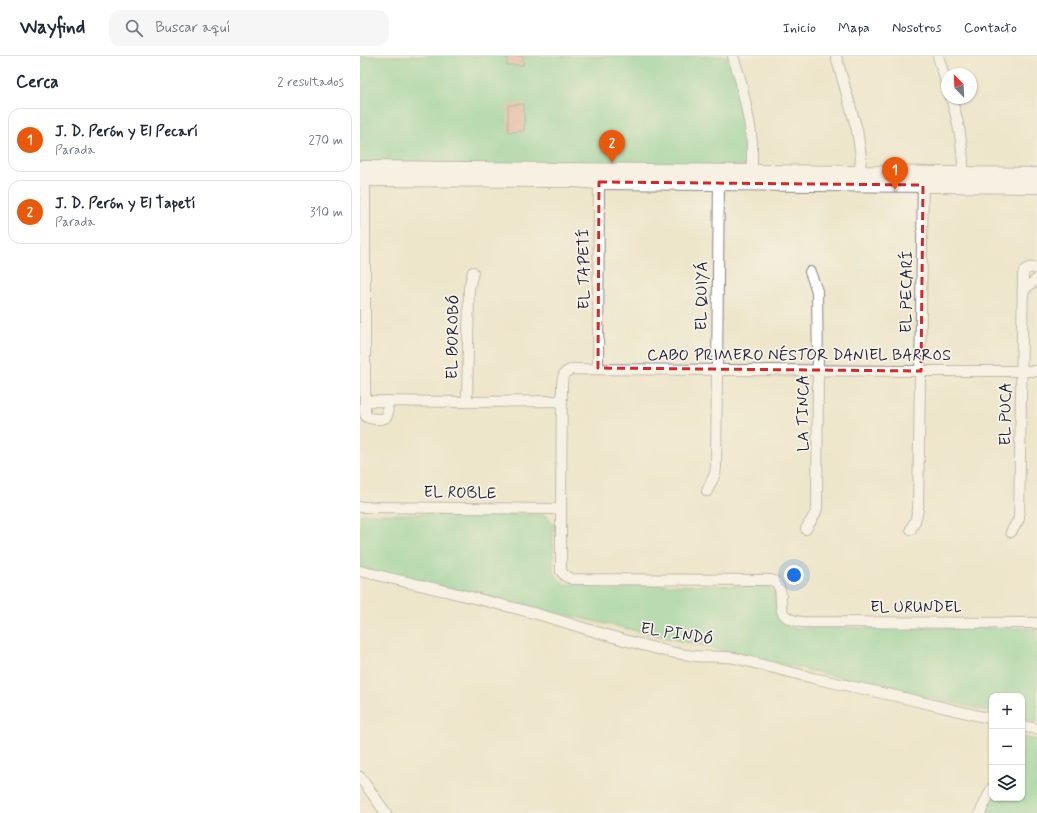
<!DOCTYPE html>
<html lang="es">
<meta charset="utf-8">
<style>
body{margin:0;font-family:Mynerve,sans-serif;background:#f6f6f7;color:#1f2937}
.controls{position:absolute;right:12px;bottom:12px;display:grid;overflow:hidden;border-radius:8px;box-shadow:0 1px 3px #0004}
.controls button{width:36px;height:36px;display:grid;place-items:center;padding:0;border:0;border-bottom:1px solid #e0e1e3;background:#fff;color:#1f2937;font:20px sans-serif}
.compass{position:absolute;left:581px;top:12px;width:36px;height:36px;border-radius:50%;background:#fff;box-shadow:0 1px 3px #0004;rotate:336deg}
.you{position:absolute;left:434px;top:519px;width:14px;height:14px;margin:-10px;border:3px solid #fff;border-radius:50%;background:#1a73e8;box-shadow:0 0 0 6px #1a73e833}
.badge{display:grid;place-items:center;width:26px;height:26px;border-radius:50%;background:#ea580c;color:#fff;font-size:13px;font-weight:700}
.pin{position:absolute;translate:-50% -33px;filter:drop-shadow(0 1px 2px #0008)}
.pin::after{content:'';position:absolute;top:21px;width:14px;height:12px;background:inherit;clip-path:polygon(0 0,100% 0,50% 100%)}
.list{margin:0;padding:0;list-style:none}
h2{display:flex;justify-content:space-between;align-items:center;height:52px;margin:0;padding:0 16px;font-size:17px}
h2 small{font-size:13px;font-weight:400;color:#747a83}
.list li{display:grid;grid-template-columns:26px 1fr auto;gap:12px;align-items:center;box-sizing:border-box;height:64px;margin:0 8px 8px;padding:0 8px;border:1px solid #e0e1e3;border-radius:12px}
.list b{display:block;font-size:15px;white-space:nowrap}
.list p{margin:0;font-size:13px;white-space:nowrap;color:#747a83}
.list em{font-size:13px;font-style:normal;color:#747a83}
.icon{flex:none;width:22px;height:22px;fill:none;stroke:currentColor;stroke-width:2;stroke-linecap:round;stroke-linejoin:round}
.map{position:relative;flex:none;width:677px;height:757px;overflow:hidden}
header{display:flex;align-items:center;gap:24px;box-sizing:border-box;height:56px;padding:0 20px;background:#fff;border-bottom:1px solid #e0e1e3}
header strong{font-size:19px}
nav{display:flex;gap:22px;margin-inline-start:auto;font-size:14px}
.search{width:280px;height:36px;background:#f6f6f7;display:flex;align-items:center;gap:10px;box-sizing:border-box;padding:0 14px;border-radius:12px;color:#747a83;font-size:15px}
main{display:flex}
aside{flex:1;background:#fff}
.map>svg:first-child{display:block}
.green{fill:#79cf93;stroke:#4e7867}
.building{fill:#df9e8e}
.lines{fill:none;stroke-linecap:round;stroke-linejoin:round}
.minor-casing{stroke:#888482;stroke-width:12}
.secondary-casing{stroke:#888482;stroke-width:16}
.minor{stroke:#fff;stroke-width:10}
.secondary{stroke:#fff;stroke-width:14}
.marked{fill:none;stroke:#d62828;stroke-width:3;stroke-dasharray:8 5;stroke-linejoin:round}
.labels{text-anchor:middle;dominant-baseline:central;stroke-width:3.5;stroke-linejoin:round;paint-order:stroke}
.street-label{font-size:16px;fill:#22223b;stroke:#f7f3e8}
</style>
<header>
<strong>Wayfind</strong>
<div class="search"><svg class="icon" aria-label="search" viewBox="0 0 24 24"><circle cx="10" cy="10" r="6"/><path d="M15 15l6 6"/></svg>Buscar aquí</div>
<nav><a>Inicio</a><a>Mapa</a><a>Nosotros</a><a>Contacto</a></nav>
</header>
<main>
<aside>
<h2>Cerca<small>2 resultados</small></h2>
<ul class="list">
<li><span class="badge">1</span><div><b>J. D. Perón y El Pecarí</b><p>Parada</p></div><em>270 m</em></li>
<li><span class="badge">2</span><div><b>J. D. Perón y El Tapetí</b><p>Parada</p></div><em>310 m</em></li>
</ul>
</aside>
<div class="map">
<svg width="677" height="757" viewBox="0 0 677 757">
<rect width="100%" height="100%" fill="#f7f3e8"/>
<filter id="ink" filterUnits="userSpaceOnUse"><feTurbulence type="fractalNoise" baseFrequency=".025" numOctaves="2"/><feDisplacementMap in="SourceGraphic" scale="8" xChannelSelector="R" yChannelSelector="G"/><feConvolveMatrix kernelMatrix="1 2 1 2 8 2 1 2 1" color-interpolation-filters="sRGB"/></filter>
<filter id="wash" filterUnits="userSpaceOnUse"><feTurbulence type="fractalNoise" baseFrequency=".012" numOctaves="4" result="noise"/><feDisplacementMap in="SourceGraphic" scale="16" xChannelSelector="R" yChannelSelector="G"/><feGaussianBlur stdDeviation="0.9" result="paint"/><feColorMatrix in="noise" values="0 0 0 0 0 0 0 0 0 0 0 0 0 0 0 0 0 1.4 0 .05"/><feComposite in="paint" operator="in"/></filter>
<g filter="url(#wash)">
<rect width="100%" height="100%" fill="#eee6ca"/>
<g class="green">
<polygon points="0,0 368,0 378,30 386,75 389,104 386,109 381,110 0,109"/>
<polygon points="0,458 184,458 189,462 193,468 193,513 197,522 205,528 409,530 415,538 416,554 421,565 431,572 677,572 677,667 662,663 662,640 632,640 632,656 0,512"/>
<polygon points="664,681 677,684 677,757 623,757 632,742 662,742 662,682"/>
</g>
<g id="blocks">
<g class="building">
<rect x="147" y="0" width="16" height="9"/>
<polygon points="164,48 164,75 148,76 148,49"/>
</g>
</g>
</g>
<g filter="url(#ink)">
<use href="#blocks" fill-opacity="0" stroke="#888482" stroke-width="1"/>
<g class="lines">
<defs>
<g id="minor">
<polyline points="373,0 381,26 390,70 392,87 392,122"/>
<polyline points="476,0 497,74 501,101 499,123"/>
<polyline points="578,0 587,29"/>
<path d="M591,42C600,69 604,96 603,125"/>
<path d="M5,118V358C6,361 7,362 10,362C13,363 23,364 26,361C29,359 27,349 27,345"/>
<path d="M663,238C665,230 671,229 677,223"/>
<polyline points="238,312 239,120"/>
<path d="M677,315H561L213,313C203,316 203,319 202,328L201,453V515L205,520L212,523L411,524L416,526C429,542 408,560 441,566L677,567"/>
<polyline points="5,345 107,346 201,345"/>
<polyline points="107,346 109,232 113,216"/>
<polyline points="347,435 355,418 356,411 359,122"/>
<polyline points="0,451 201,453"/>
<polyline points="446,473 455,458 457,452 458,315 457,235 450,216"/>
<polyline points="551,473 555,465 558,454 563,124"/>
<path d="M651,476L659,463L663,219C664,212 671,210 677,213"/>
<path d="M0,515C59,529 118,542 177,558C222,571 266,586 311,596C319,598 327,599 335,600C348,601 361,600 375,602L453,622L540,641L632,663"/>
<polyline points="662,670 677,673"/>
<polyline points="0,721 26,757"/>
<polyline points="620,757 632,732"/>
</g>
<g id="secondary">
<polyline points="0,112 677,119"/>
<polyline points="0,123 214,124 239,126 677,130"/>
</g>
</defs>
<use href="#minor" class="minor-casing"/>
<use href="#secondary" class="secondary-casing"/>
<use href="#minor" class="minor"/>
<use href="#secondary" class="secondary"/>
</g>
</g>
<path d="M0 0H677V757H0ZM239,126L563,129L561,315L238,312Z" fill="#eee6ca" fill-opacity=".55" fill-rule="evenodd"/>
<path class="marked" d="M239,126L563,129L561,315L238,312Z"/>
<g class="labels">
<g class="street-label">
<text transform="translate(224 213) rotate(-90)">EL TAPETÍ</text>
<text transform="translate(547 236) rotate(-89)">EL PECARÍ</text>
<text transform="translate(342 240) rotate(-89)">EL QUIYÁ</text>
<text transform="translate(93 281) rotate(-89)">EL BOROBÓ</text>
<text x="439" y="299">CABO PRIMERO NÉSTOR DANIEL BARROS</text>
<text transform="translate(443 357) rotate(-90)">LA TINCA</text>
<text transform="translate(646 358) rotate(-89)">EL PUCA</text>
<text transform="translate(100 437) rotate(1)">EL ROBLE</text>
<text x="556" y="551">EL URUNDEL</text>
<text transform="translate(317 578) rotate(9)">EL PINDÓ</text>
</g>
</g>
</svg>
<div class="controls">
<button>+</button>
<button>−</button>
<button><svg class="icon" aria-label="layers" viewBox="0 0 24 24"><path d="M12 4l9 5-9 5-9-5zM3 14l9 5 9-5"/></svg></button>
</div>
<svg class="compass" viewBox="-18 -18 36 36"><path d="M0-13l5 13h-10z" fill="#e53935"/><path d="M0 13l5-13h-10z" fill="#747a83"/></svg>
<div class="you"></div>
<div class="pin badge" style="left:535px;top:134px">1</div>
<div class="pin badge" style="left:252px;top:107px">2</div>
</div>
</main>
